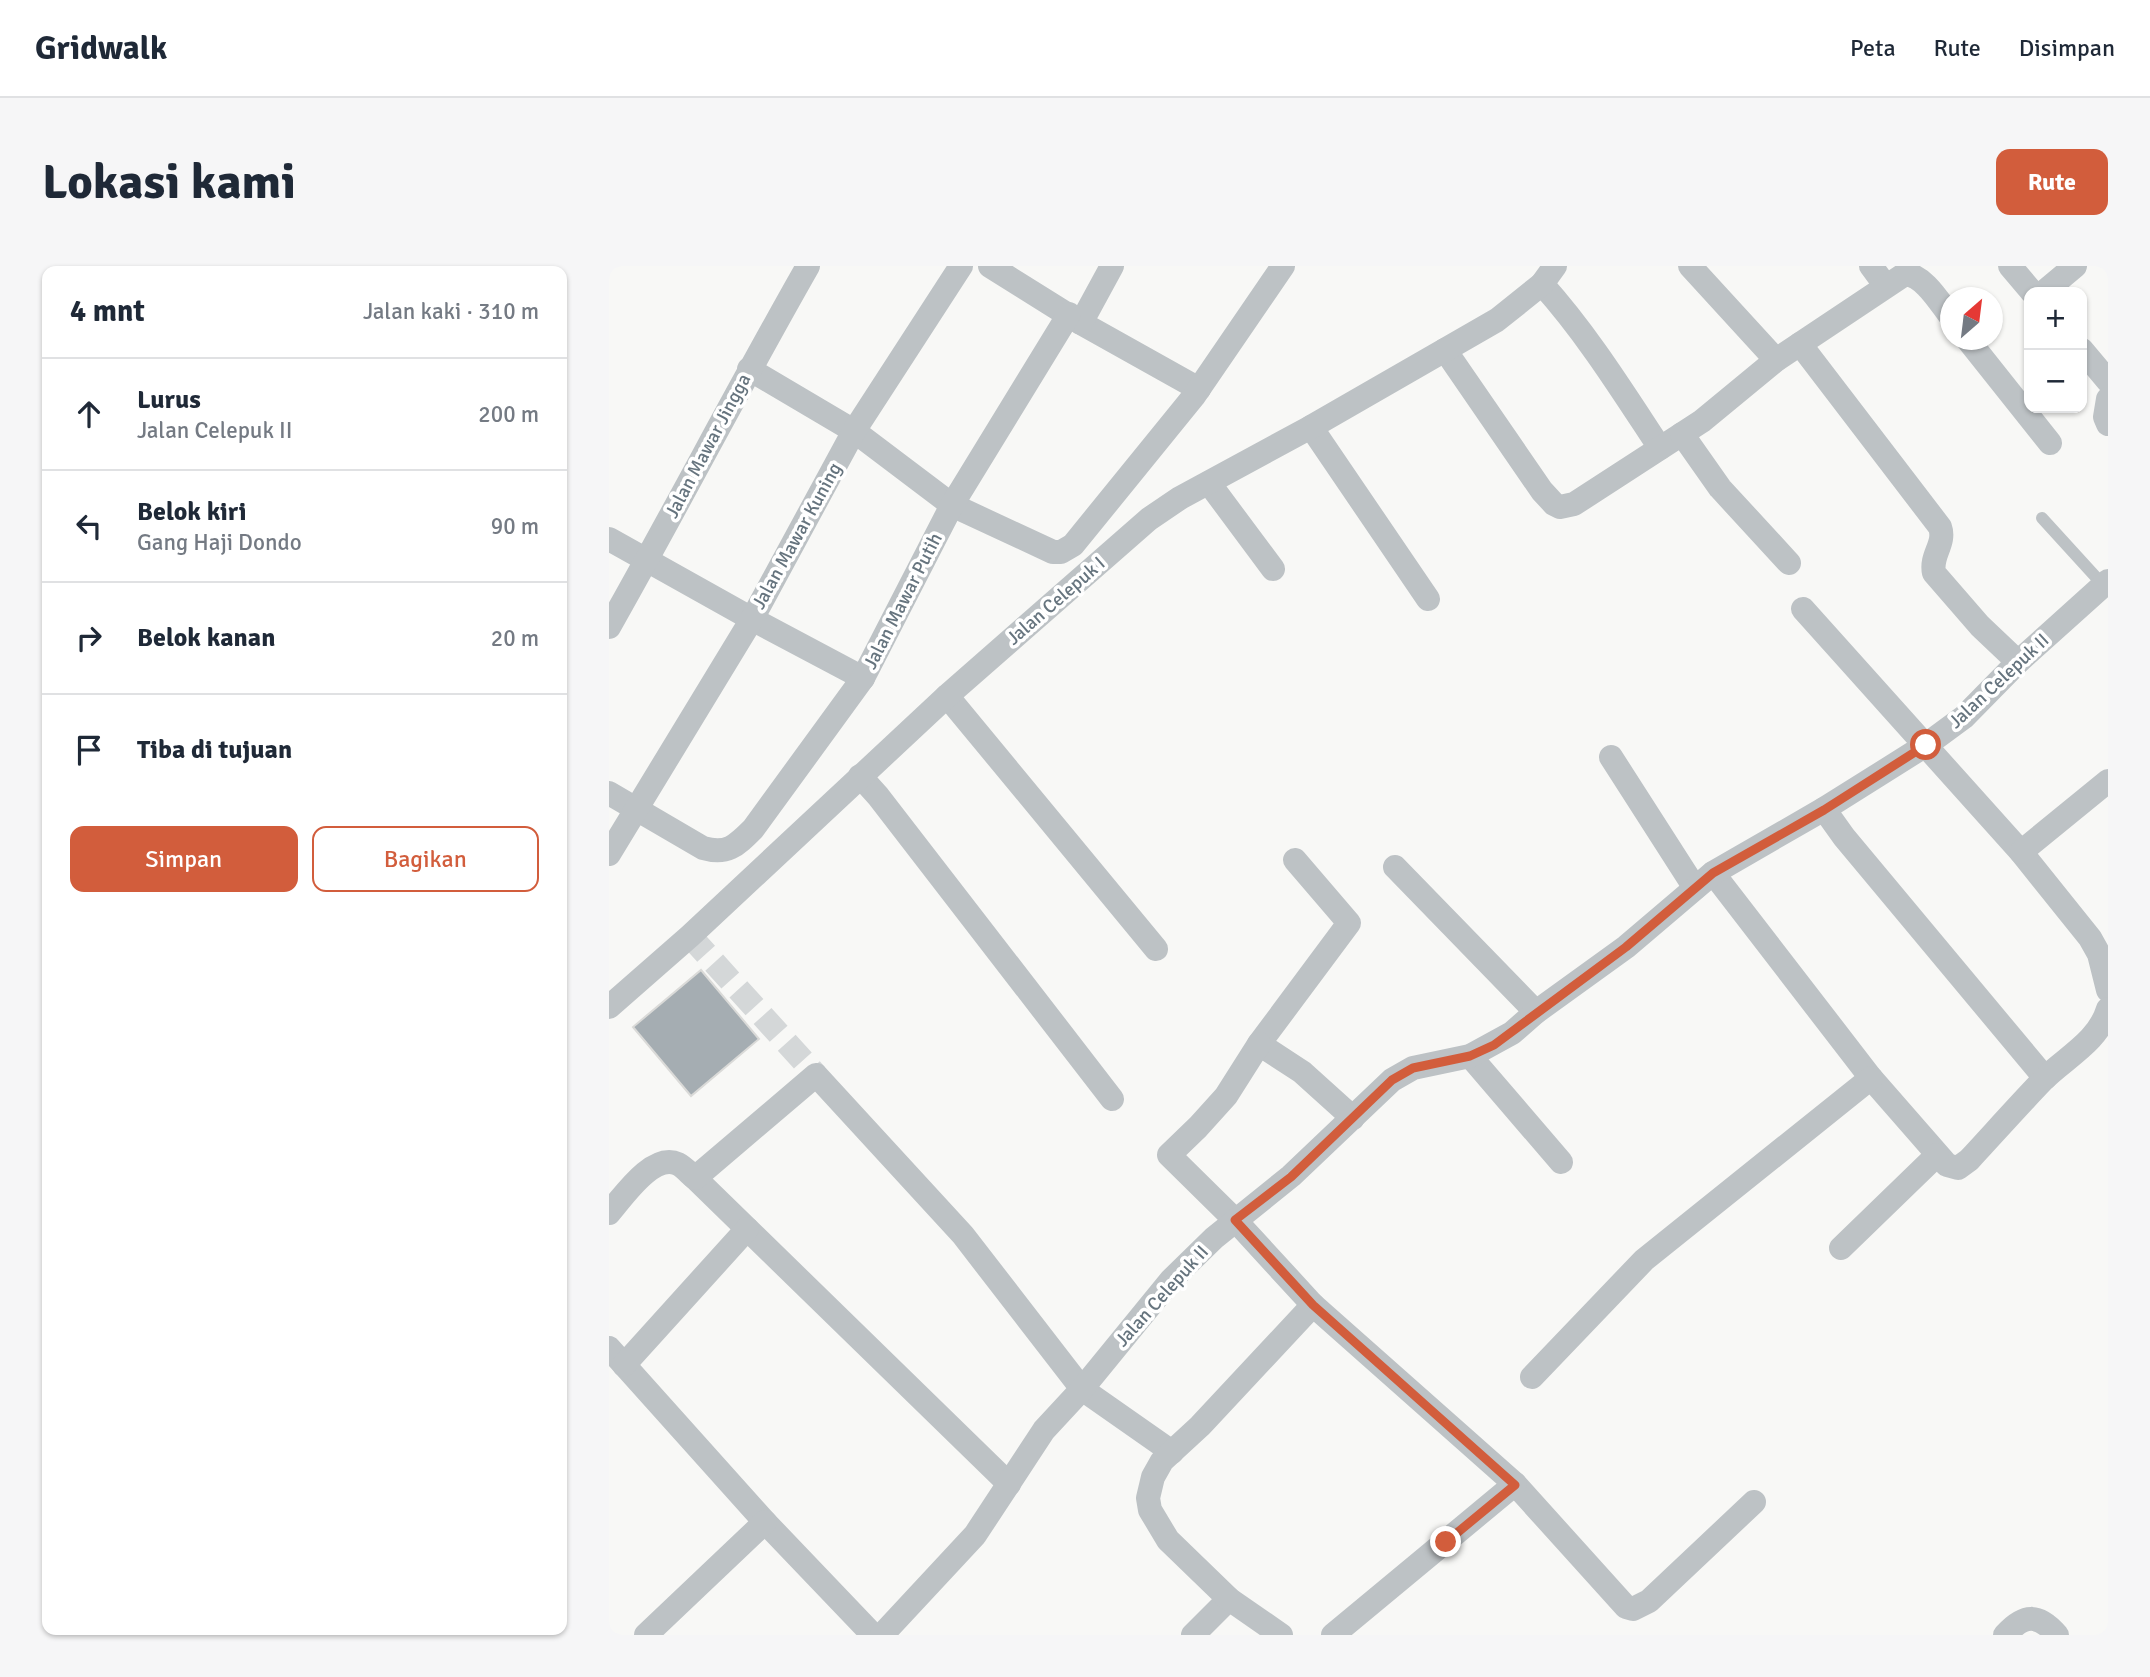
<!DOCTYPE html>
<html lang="id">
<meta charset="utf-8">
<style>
body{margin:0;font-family:Signika,sans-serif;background:#f6f6f7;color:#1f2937}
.controls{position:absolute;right:21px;top:21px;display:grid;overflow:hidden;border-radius:14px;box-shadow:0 2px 5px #0004}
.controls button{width:63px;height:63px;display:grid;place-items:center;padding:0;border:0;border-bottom:2px solid #e0e1e3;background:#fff;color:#1f2937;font:35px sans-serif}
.compass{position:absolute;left:1331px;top:21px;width:63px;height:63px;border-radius:50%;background:#fff;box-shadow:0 2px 5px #0004;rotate:28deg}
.stop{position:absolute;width:21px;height:21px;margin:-16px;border:5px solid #d25d3c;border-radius:50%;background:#fff}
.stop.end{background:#d25d3c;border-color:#fff;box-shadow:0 2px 7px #0008}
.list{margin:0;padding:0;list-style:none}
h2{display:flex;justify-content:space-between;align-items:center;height:91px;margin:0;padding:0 28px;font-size:30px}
h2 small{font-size:23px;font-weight:400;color:#747a83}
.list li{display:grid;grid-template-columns:46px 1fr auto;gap:21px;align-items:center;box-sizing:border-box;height:112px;padding:0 28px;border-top:2px solid #e0e1e3}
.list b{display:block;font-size:26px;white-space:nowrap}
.list p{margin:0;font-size:23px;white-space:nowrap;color:#747a83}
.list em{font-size:23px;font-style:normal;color:#747a83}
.actions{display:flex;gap:14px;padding:21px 28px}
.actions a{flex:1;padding:16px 0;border:2px solid #d25d3c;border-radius:14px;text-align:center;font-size:24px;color:#d25d3c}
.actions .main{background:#d25d3c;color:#fff}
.icon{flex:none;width:38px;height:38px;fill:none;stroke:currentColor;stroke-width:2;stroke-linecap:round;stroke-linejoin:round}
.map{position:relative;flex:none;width:1499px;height:1369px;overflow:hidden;border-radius:14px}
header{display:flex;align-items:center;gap:42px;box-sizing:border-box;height:98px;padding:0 35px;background:#fff;border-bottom:2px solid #e0e1e3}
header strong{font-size:33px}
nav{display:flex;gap:38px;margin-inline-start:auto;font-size:24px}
.intro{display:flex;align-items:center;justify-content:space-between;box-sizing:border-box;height:168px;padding:0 42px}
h1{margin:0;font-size:49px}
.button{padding:18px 32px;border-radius:14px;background:#d25d3c;color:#fff;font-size:24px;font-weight:700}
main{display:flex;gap:42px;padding:0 42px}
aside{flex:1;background:#fff;border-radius:14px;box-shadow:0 2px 5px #0004}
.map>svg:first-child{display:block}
.building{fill:#a5adb2;stroke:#dadad8;stroke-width:2}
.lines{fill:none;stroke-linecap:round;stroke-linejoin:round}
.minor-tunnel{stroke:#d4d7d8;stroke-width:24;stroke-dasharray:24 12;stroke-linecap:butt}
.service{stroke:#bdc2c5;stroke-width:12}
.minor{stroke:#bdc2c5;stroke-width:24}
.route{stroke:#d25d3c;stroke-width:9}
.labels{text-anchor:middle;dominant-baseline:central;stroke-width:7;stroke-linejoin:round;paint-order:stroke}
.street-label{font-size:19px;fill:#66747e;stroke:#fff}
</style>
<header>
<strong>Gridwalk</strong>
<nav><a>Peta</a><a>Rute</a><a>Disimpan</a></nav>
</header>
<div class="intro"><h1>Lokasi kami</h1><a class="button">Rute</a></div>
<main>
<aside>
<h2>4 mnt<small>Jalan kaki · 310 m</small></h2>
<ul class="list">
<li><svg class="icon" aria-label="ahead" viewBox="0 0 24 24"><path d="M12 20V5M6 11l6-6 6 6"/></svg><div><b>Lurus</b><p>Jalan Celepuk II</p></div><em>200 m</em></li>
<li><svg class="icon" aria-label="left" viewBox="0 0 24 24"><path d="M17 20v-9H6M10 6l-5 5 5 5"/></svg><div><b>Belok kiri</b><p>Gang Haji Dondo</p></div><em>90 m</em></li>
<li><svg class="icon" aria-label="right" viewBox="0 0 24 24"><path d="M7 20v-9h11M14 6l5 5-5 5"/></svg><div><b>Belok kanan</b></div><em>20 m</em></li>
<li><svg class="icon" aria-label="arrive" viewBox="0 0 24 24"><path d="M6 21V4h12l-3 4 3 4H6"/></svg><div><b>Tiba di tujuan</b></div></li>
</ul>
<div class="actions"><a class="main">Simpan</a><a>Bagikan</a></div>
</aside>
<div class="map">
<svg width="1499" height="1369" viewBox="0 0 1499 1369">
<rect width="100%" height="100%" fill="#f8f8f6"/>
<polygon class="building" points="92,704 150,773 82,830 24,761"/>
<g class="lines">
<polyline class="minor-tunnel" points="81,670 207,809"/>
<polyline class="service" points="1433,252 1495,320"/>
<g class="minor">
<polyline points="381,0 472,57 590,123"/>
<polyline points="1081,0 1167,94"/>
<polyline points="1262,0 1276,19"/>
<polyline points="1401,0 1423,26"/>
<path d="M933,18C978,68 1014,126 1051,182"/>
<polyline points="1435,26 1466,0"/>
<polyline points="472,57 503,0"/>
<polyline points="1359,74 1441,177"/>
<path d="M1191,78L1331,261C1337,278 1321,289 1325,307L1371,360L1409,396"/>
<polyline points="836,84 933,225 945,238 951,241 965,238 1073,168"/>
<polyline points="1473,84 1499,115"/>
<polyline points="140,103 245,165 343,239 444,286 452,286 464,279 585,130 674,0"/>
<polyline points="1499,133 1496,151 1499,158"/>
<polyline points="702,161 819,333"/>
<polyline points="600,217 664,303"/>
<polyline points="0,273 143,353 254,412"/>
<path d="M1180,297L1111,222L1073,168L1093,155L1167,94L1296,8C1315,9 1331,37 1342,51"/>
<polyline points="1194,343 1412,586 1481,672 1490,688 1499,724"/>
<path d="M0,361C68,241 131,119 199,0"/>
<polyline points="338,430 547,683"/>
<polyline points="1002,491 1086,622"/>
<polyline points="251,510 269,530 503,833"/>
<path d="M0,527L94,582C118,589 127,580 144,563L254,412L343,239L460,48"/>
<polyline points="1215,543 1235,571 1436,812"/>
<polyline points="1412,586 1499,515"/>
<polyline points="0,588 143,353 245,165 352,0"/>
<polyline points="686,594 740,657 650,778 693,806 744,852"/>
<polyline points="786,601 927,746"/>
<path d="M1104,607L1262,812L1338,899L1349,902L1360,894C1385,867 1409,840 1434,814C1457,791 1489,776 1499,743"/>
<polyline points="0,741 81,670 338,430 540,253 571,232 702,161 888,54 933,18 946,0"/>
<polyline points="650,778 617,830 589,861 560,889 626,954 704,1039 906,1218 1017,1341 1024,1343 1040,1335 1145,1236"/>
<polyline points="861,790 952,896"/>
<polyline points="86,912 400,1218"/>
<path d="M0,947C14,931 44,886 69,898C75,901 81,908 86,912L207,809L354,969L473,1123L563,1186"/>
<polyline points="1232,982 1328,889"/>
<polyline points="0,1082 156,1256 264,1369"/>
<polyline points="15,1099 138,963"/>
<polyline points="923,1111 1035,994 1262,812"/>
<polyline points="37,1369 156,1256"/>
<polyline points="273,1369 366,1269 435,1164 473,1123 562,1014 605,972 682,910 783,814 804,802 861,790 903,767 927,746 1017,681 1104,607 1215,543 1317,479 1355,451 1409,396 1499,315"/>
<polyline points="584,1369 620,1333"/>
<polyline points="672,1369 620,1333 559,1274 541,1244 539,1232 544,1211 553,1195 591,1160 704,1039"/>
<polyline points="724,1369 906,1218"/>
<path d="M1396,1369C1415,1348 1429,1347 1448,1369"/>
</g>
</g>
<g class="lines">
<polyline class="route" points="837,1276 906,1219 704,1039 626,954 682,911 783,814 804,802 861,790 885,779 1017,681 1104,607 1215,544 1317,479"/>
</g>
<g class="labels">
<g class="street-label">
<text transform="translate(99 180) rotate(-62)">Jalan Mawar Jingga</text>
<text transform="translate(188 270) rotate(-61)">Jalan Mawar Kuning</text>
<text transform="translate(294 335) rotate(-63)">Jalan Mawar Putih</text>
<text transform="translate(447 335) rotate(-41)">Jalan Celepuk I</text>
<text transform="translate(1390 415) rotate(-43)">Jalan Celepuk II</text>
<text transform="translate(553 1030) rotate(-48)">Jalan Celepuk II</text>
</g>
</g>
</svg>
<div class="controls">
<button>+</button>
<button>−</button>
</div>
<svg class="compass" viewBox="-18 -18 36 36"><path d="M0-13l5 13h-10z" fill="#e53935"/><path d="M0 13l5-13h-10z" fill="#747a83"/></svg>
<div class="stop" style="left:1317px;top:479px"></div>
<div class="stop end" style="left:837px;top:1276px"></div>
</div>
</main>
